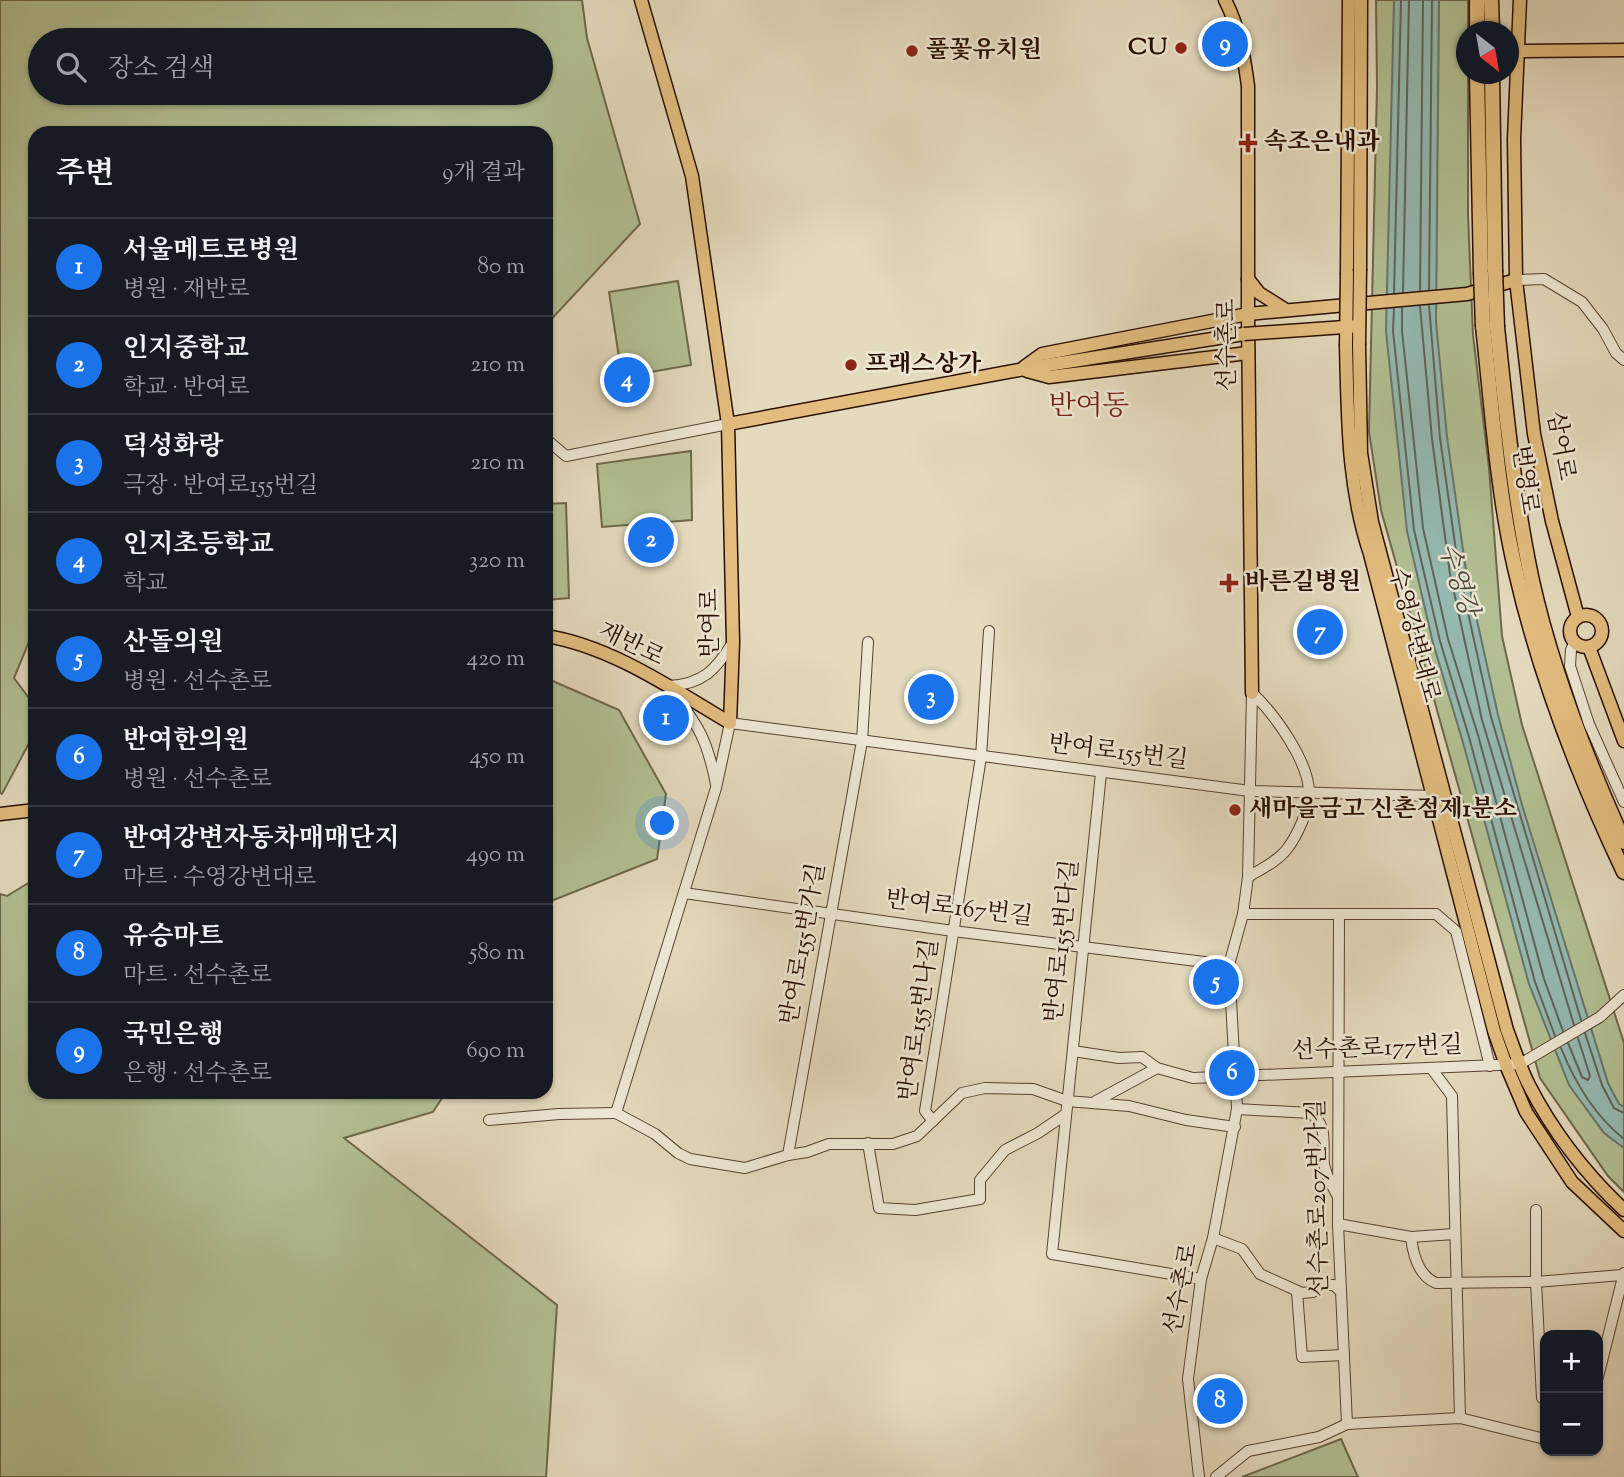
<!DOCTYPE html>
<html lang="ko">
<meta charset="utf-8">
<style>
body{margin:0;font-family:"Sorts Mill Goudy","Noto Serif KR",serif;background:#20242c;color:#f1f3f6}
.controls{position:absolute;right:21px;bottom:21px;display:grid;overflow:hidden;border-radius:14px;box-shadow:0 2px 5px #0004}
.controls button{width:63px;height:63px;display:grid;place-items:center;padding:0;border:0;border-bottom:2px solid #363941;background:#171b24;color:#f1f3f6;font:35px sans-serif}
.compass{position:absolute;left:1456px;top:21px;width:63px;height:63px;border-radius:50%;background:#171b24;box-shadow:0 2px 5px #0004;rotate:149deg}
.you{position:absolute;left:663px;top:824px;width:24px;height:24px;margin:-18px;border:5px solid #fff;border-radius:50%;background:#1a73e8;box-shadow:0 0 0 10px #1a73e833}
.badge{display:grid;place-items:center;width:46px;height:46px;border-radius:50%;background:#1a73e8;color:#fff;font-size:23px;font-weight:700}
.pin{position:absolute;translate:-50% -50%;border:4px solid #fff;box-shadow:0 2px 7px #0006}
.list{margin:0;padding:0;list-style:none}
h2{display:flex;justify-content:space-between;align-items:center;height:91px;margin:0;padding:0 28px;font-size:30px}
h2 small{font-size:23px;font-weight:400;color:#9ea1a6}
.list li{display:grid;grid-template-columns:46px 1fr auto;gap:21px;align-items:center;box-sizing:border-box;height:98px;padding:0 28px;border-top:2px solid #363941}
.list b{display:block;font-size:26px;white-space:nowrap}
.list p{margin:0;font-size:23px;white-space:nowrap;color:#9ea1a6}
.list em{font-size:23px;font-style:normal;color:#9ea1a6}
.icon{flex:none;width:38px;height:38px;fill:none;stroke:currentColor;stroke-width:2;stroke-linecap:round;stroke-linejoin:round}
.map{position:relative;flex:none;width:1624px;height:1477px;overflow:hidden}
.search{position:absolute;background:#171b24;box-shadow:0 2px 5px #0004;left:28px;top:28px;width:525px;height:77px;display:flex;align-items:center;gap:18px;box-sizing:border-box;padding:0 24px;border-radius:38px;color:#9ea1a6;font-size:26px}
.panel{position:absolute;background:#171b24;box-shadow:0 2px 5px #0004;left:28px;top:126px;width:525px;height:973px;border-radius:21px}
.map>svg:first-child{display:block}
.green{fill:#b2c093;stroke:#6e674a;stroke-width:2;fill-rule:evenodd}
.water{fill:#95bab2;stroke:#6a756b;stroke-width:2}
.lines{fill:none;stroke-linecap:round;stroke-linejoin:round}
.shore{stroke:#606459;stroke-width:2}
.minor-casing{stroke:#58412f;stroke-width:12}
.major-casing{stroke:#2a0e00;stroke-width:15}
.highway-casing{stroke:#2a0e00;stroke-width:17}
.minor{stroke:#ede7d4;stroke-width:10}
.major{stroke:#e2bd7e;stroke-width:12}
.highway{stroke:#e2bd7e;stroke-width:14}
.major-bridge-casing{stroke:#2a0e00;stroke-width:15;stroke-linecap:butt}
.highway-bridge-casing{stroke:#2a0e00;stroke-width:17;stroke-linecap:butt}
.major-bridge{stroke:#e2bd7e;stroke-width:12}
.highway-bridge{stroke:#e2bd7e;stroke-width:14}
.poi-dot{fill:#8f2418;stroke:#ede7d4;stroke-width:2.5}
.labels{text-anchor:middle;dominant-baseline:central;stroke-width:5;stroke-linejoin:round;paint-order:stroke}
.poi-label{font-size:24px;font-weight:bold;fill:#2a0e00;stroke:#ede7d4;text-anchor:start}
.street-label{font-size:24px;fill:#2a0e00;stroke:#ede7d4}
.water-label{font-size:26px;font-style:italic;fill:#4f4a3e;stroke:#ede7d4}
.quarter-label{font-size:28px;fill:#7a1f14;stroke:#ede7d4}
</style>
<div class="map">
<svg width="1624" height="1477" viewBox="0 0 1624 1477">
<rect width="100%" height="100%" fill="#e4dabd"/>
<filter id="stains"><feTurbulence type="fractalNoise" baseFrequency=".00286" numOctaves="4"/><feColorMatrix values="0 0 0 0 .2 0 0 0 0 .09 0 0 0 0 .02 0 0 0 .5 -.17"/></filter>
<radialGradient id="worn" r=".72"><stop offset=".6" stop-color="#630" stop-opacity="0"/><stop offset="1" stop-color="#630" stop-opacity=".3"/></radialGradient>
<g class="green">
<path d="M0,0H582L587,38L640,224L546,325V133H35V627L14,678L35,706V732L2,794L0,793ZM40,40H541V93H40Z"/>
<polygon points="1376,0 1468,0 1468,215 1473,335 1489,468 1502,636 1522,725 1624,1043 1624,1192 1608,1176 1540,1078 1381,510 1369,432 1377,87"/>
<polygon points="678,281 691,365 622,377 609,292"/>
<polygon points="691,451 692,520 602,527 597,464"/>
<polygon points="566,503 569,598 546,600 546,504"/>
<polygon points="546,678 619,710 666,794 657,859 546,903"/>
<polygon points="35,879 35,1092 446,1092 433,1112 344,1138 557,1305 546,1477 0,1477 0,894 7,896"/>
<polygon points="1341,1439 1358,1477 1242,1477"/>
</g>
<polygon class="water" points="1394,0 1439,0 1436,322 1447,437 1466,571 1498,715 1522,805 1608,1083 1619,1104 1624,1107 1624,1148 1604,1133 1569,1085 1529,984 1462,739 1433,643 1407,531 1386,331"/>
<g class="lines">
<g class="shore">
<polyline points="1420,290 1423,0"/>
<polyline points="1429,290 1432,0"/>
<polyline points="1403,292 1409,0"/>
<polyline points="1394,293 1401,0"/>
<polyline points="1429,305 1440,438 1459,572 1491,717 1581,1020"/>
<polyline points="1420,306 1432,439 1450,574 1482,720 1574,1025"/>
<polyline points="1402,308 1402,331 1423,528 1448,639 1478,735 1544,979 1563,1031"/>
<polyline points="1394,309 1393,331 1414,530 1440,641 1469,737 1535,982 1555,1036"/>
<polyline points="1585,1033 1602,1085 1614,1108 1624,1113"/>
<polyline points="1568,1043 1582,1077 1588,1080 1590,1076 1578,1038"/>
<path d="M1561,1048C1575,1083 1594,1115 1624,1139"/>
</g>
<defs>
<g id="minor">
<polyline points="1516,280 1544,279 1582,302 1603,329 1616,353 1624,360"/>
<polyline points="546,439 566,456 728,424"/>
<polyline points="1575,642 1571,650 1570,666 1589,724 1624,802"/>
<path d="M669,686C703,684 716,670 733,642"/>
<path d="M670,689C699,726 707,739 716,784"/>
<polyline points="1101,773 1052,1254 1201,1279"/>
<path d="M1248,877C1261,869 1278,861 1287,849C1297,836 1309,810 1309,794C1310,763 1274,713 1252,693"/>
<polyline points="684,893 953,931 1229,965"/>
<polyline points="1243,914 1436,914 1456,931 1490,1066"/>
<polyline points="1339,914 1338,1224 1347,1424"/>
<polyline points="1073,1051 1119,1058 1142,1057 1157,1068 1193,1078 1520,1064 1600,1017 1624,995"/>
<polyline points="1431,1068 1452,1096 1460,1418"/>
<polyline points="1096,1101 1157,1068"/>
<path d="M1237,1109L1310,1113C1329,1125 1322,1145 1324,1164C1326,1176 1332,1185 1337,1195"/>
<polyline points="616,1113 716,788 730,723 1250,791 1433,796"/>
<polyline points="616,1113 655,1134 678,1153 690,1159 745,1168 788,1155 807,1152 829,1144 893,1144 917,1136 962,1093 985,1088 1033,1089 1067,1101 1129,1106 1186,1120 1235,1127"/>
<polyline points="489,1120 559,1114 616,1113"/>
<polyline points="933,1121 925,1111 981,757 989,631"/>
<polyline points="868,1143 879,1208 915,1210 980,1199 980,1180 1005,1150 1038,1133 1066,1114"/>
<polyline points="788,1155 862,741 868,642"/>
<polyline points="1536,1210 1536,1282 1542,1398 1545,1398"/>
<polyline points="1338,1224 1411,1237 1454,1234"/>
<path d="M1411,1237C1413,1255 1419,1276 1436,1283L1536,1282L1622,1275"/>
<polyline points="1213,1238 1242,1249 1260,1274 1302,1293 1313,1292 1322,1285 1334,1285 1341,1292"/>
<polyline points="1297,1292 1302,1357 1344,1355"/>
<polyline points="1598,1377 1624,1273"/>
<polyline points="1199,1477 1188,1379 1201,1279 1213,1238 1237,1109 1229,965 1243,914 1248,877 1252,693"/>
<polyline points="1216,1477 1248,1451 1319,1437 1347,1424 1460,1418 1545,1439"/>
</g>
<g id="major">
<path d="M1225,0C1239,27 1244,56 1248,86V314L1252,693"/>
<polyline points="1520,0 1514,139 1516,280 1534,434 1552,521 1578,617"/>
<polyline points="1518,51 1624,50"/>
<polyline points="1360,269 1361,0"/>
<polyline points="1347,273 1349,0"/>
<polyline points="1248,279 1259,293 1286,310"/>
<path d="M1359,345L1361,453L1372,522L1507,1030C1514,1048 1520,1068 1529,1085C1553,1132 1586,1174 1624,1210"/>
<path d="M1346,346C1348,417 1347,485 1370,554L1494,1031L1506,1065L1526,1112L1572,1182L1624,1231"/>
<polyline points="1024,367 1042,354 1248,314 1467,294 1516,280"/>
<polyline points="1027,371 1049,377 1248,353"/>
<polyline points="728,424 1035,367 1244,334"/>
<circle cx="1586" cy="631" r="16"/>
<path d="M546,636C611,646 674,690 730,723L733,642L728,424L692,176L641,0"/>
<polyline points="1589,647 1624,741"/>
<polyline points="0,814 35,810"/>
</g>
<g id="highway">
<polyline points="1491,0 1492,32"/>
<polyline points="1477,32 1477,0"/>
<polyline points="1477,74 1481,273"/>
<polyline points="1492,74 1495,270"/>
<path d="M1483,326C1492,407 1497,489 1515,568C1539,674 1578,775 1624,872"/>
<path d="M1497,327C1506,412 1514,497 1532,581C1552,671 1586,758 1624,842"/>
</g>
</defs>
<use href="#minor" class="minor-casing"/>
<use href="#major" class="major-casing"/>
<use href="#highway" class="highway-casing"/>
<use href="#minor" class="minor"/>
<use href="#major" class="major"/>
<use href="#highway" class="highway"/>
<defs>
<g id="major-bridge">
<polyline points="1244,334 1359,326"/>
<polyline points="1359,345 1360,269"/>
<polyline points="1346,346 1347,273"/>
</g>
<g id="highway-bridge">
<polyline points="1495,270 1497,327"/>
<polyline points="1481,273 1483,326"/>
</g>
</defs>
<use href="#major-bridge" class="major-bridge-casing"/>
<use href="#highway-bridge" class="highway-bridge-casing"/>
<use href="#major-bridge" class="major-bridge"/>
<use href="#highway-bridge" class="highway-bridge"/>
</g>
<g class="poi-dot">
<circle cx="1181" cy="48" r="7"/>
<circle cx="912" cy="51" r="7"/>
<path d="M1244.5 132.5h7v7h7v7h-7v7h-7v-7h-7v-7h7z"/>
<circle cx="851" cy="365" r="7"/>
<path d="M1225.5 572.5h7v7h7v7h-7v7h-7v-7h-7v-7h7z"/>
<circle cx="1235" cy="810" r="7"/>
</g>
<g class="labels">
<g class="poi-label">
<text x="1167" y="48" text-anchor="end">CU</text>
<text x="926" y="51">풀꽃유치원</text>
<text x="1264" y="143">속조은내과</text>
<text x="865" y="365">프래스상가</text>
<text x="1245" y="583">바른길병원</text>
<text x="1249" y="810">새마을금고 신촌점제1분소</text>
</g>
<g class="street-label">
<text transform="translate(1228 345) rotate(-90)">선수촌로</text>
<text transform="translate(1560 446) rotate(80)">삼어로</text>
<text transform="translate(1524 480) rotate(82)">번영로</text>
<text transform="translate(711 623) rotate(-90)">반여로</text>
<text transform="translate(1413 635) rotate(75)">수영강변대로</text>
<text transform="translate(631 645) rotate(26)">재반로</text>
<text transform="translate(1118 753) rotate(7)">반여로155번길</text>
<text transform="translate(959 909) rotate(7)">반여로167번길</text>
<text transform="translate(1063 941) rotate(-84)">반여로155번다길</text>
<text transform="translate(804 944) rotate(-80)">반여로155번가길</text>
<text transform="translate(920 1020) rotate(-82)">반여로155번나길</text>
<text transform="translate(1377 1049) rotate(-2)">선수촌로177번길</text>
<text transform="translate(1319 1198) rotate(-91)">선수촌로207번가길</text>
<text transform="translate(1182 1289) rotate(-79)">선수촌로</text>
</g>
<g class="water-label">
<text transform="translate(1457 580) rotate(72)">수영강</text>
</g>
<g class="quarter-label">
<text x="1089" y="407">반여동</text>
</g>
</g>
<rect width="100%" height="100%" filter="url(#stains)"/>
<rect width="100%" height="100%" fill="url(#worn)"/>
</svg>
<div class="controls">
<button>+</button>
<button>−</button>
</div>
<svg class="compass" viewBox="-18 -18 36 36"><path d="M0-13l5 13h-10z" fill="#e53935"/><path d="M0 13l5-13h-10z" fill="#9ea1a6"/></svg>
<div class="you"></div>
<div class="pin badge" style="left:666px;top:718px">1</div>
<div class="pin badge" style="left:651px;top:540px">2</div>
<div class="pin badge" style="left:931px;top:697px">3</div>
<div class="pin badge" style="left:627px;top:380px">4</div>
<div class="pin badge" style="left:1216px;top:982px">5</div>
<div class="pin badge" style="left:1232px;top:1073px">6</div>
<div class="pin badge" style="left:1320px;top:632px">7</div>
<div class="pin badge" style="left:1220px;top:1401px">8</div>
<div class="pin badge" style="left:1225px;top:44px">9</div>
<div class="search"><svg class="icon" aria-label="search" viewBox="0 0 24 24"><circle cx="10" cy="10" r="6"/><path d="M15 15l6 6"/></svg>장소 검색</div>
<section class="panel">
<h2>주변<small>9개 결과</small></h2>
<ul class="list">
<li><span class="badge">1</span><div><b>서울메트로병원</b><p>병원 · 재반로</p></div><em>80 m</em></li>
<li><span class="badge">2</span><div><b>인지중학교</b><p>학교 · 반여로</p></div><em>210 m</em></li>
<li><span class="badge">3</span><div><b>덕성화랑</b><p>극장 · 반여로155번길</p></div><em>210 m</em></li>
<li><span class="badge">4</span><div><b>인지초등학교</b><p>학교</p></div><em>320 m</em></li>
<li><span class="badge">5</span><div><b>산돌의원</b><p>병원 · 선수촌로</p></div><em>420 m</em></li>
<li><span class="badge">6</span><div><b>반여한의원</b><p>병원 · 선수촌로</p></div><em>450 m</em></li>
<li><span class="badge">7</span><div><b>반여강변자동차매매단지</b><p>마트 · 수영강변대로</p></div><em>490 m</em></li>
<li><span class="badge">8</span><div><b>유승마트</b><p>마트 · 선수촌로</p></div><em>580 m</em></li>
<li><span class="badge">9</span><div><b>국민은행</b><p>은행 · 선수촌로</p></div><em>690 m</em></li>
</ul>
</section>
</div>
